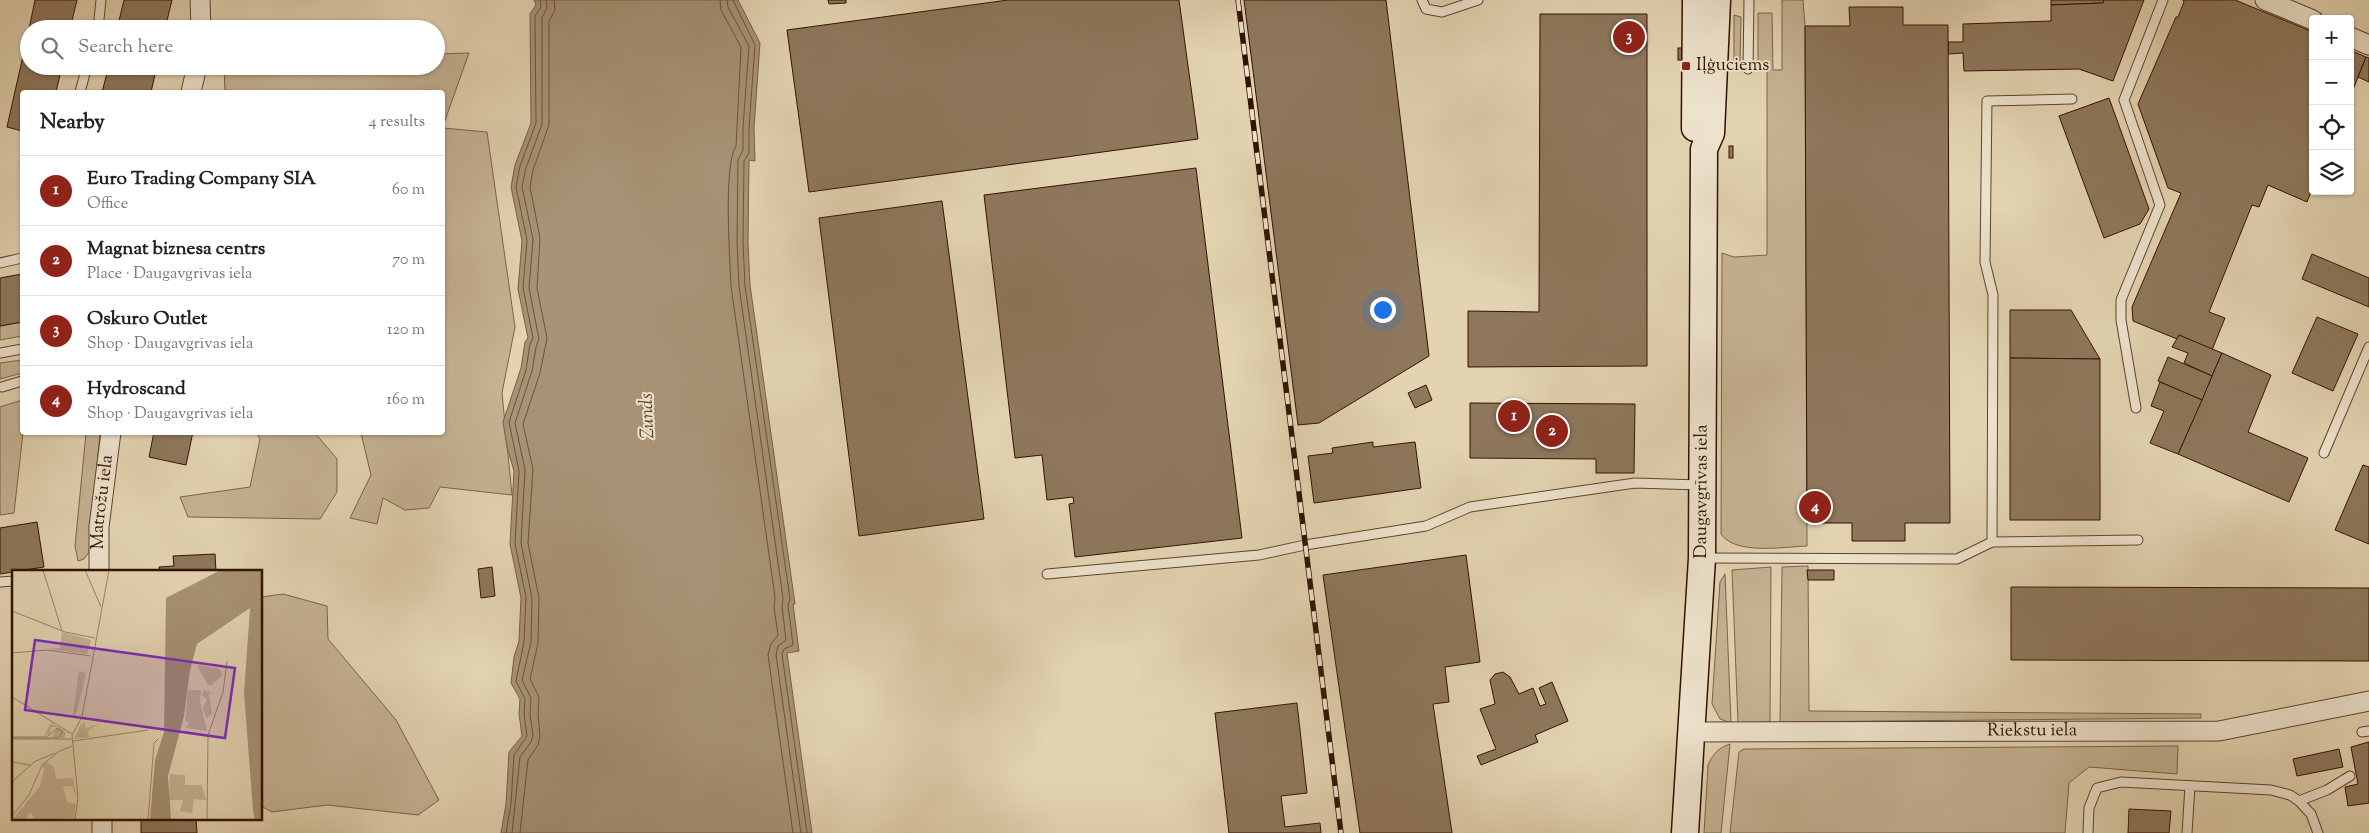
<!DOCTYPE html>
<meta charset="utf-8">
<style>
body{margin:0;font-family:"Sorts Mill Goudy",serif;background:#f2f2f2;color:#222}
.controls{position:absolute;right:15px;top:15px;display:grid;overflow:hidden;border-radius:5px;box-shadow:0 1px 4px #0004}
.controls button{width:45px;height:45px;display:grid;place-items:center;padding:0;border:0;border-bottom:1px solid #e0e0e0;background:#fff;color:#222;font:25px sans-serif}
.you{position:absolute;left:1382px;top:309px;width:18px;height:18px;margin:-12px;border:4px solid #fff;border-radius:50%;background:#1a73e8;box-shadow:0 0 0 8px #1a73e833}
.badge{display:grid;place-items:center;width:32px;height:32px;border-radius:50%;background:#8f2418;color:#fff;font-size:16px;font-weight:700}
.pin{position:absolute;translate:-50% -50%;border:2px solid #fff;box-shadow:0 1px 5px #0006}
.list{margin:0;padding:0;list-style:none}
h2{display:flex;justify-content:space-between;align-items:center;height:65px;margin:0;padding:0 20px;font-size:21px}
h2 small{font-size:16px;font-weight:400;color:#767676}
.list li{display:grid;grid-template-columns:32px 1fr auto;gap:15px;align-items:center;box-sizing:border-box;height:70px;padding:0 20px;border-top:1px solid #e0e0e0}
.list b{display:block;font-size:19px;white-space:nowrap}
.list p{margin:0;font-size:16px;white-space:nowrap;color:#767676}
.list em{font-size:16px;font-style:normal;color:#767676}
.icon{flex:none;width:28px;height:28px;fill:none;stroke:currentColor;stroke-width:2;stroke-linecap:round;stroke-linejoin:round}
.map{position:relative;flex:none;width:2369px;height:833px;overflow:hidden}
.search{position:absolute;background:#fff;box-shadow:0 1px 4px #0004;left:20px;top:20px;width:425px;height:55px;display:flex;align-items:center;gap:12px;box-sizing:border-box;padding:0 18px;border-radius:28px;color:#767676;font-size:19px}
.panel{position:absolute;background:#fff;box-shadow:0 1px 4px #0004;left:20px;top:90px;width:425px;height:345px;border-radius:5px}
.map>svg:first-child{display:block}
.green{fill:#c5b293;stroke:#7c624a}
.water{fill:#a79275;stroke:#785f46}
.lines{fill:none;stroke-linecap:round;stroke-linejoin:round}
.shore{stroke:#6c523a;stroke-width:1}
.building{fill:#8e775c;stroke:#321300}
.service-casing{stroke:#5e432c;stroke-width:11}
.minor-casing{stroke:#5e432c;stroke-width:21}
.secondary-casing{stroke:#321300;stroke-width:29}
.service{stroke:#ede2cc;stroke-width:9}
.minor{stroke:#ede2cc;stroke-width:19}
.secondary{stroke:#ede2cc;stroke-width:26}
.rail-casing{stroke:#321300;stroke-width:5.5}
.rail{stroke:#ede2cc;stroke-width:4;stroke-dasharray:11;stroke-linecap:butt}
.poi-dot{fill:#8f2418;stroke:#ede2cc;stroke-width:2}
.labels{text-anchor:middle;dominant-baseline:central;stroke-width:4;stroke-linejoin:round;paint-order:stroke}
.poi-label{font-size:18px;fill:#321300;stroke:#ede2cc;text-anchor:start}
.street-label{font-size:18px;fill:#321300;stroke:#ede2cc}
.water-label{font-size:19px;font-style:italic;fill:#61462f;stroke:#ede2cc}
.inset-road{fill:none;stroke:#9c866a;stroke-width:1}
.view{fill:#7b2cbf;fill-opacity:0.15;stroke:#7b2cbf;stroke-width:2.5}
.inset-edge{fill:none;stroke:#321300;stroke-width:2.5}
</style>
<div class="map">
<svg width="2369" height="833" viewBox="0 0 2369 833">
<rect width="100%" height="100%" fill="#e3d3b1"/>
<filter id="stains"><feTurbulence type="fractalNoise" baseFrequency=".004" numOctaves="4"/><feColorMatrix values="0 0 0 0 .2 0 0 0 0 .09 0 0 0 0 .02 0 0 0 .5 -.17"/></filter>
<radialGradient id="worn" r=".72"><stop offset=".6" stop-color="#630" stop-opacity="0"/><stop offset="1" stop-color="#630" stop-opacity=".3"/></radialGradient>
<g class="green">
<path d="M1782,0H1803L1805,26L1807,546C1783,547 1735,555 1721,534L1722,253L1734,257L1767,255V70L1758,69V13H1772L1773,70H1782Z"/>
<polygon points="1734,15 1741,17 1740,63 1737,66 1734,66"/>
<polygon points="469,53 443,126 442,92 225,92 224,66 436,66 436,54"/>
<polygon points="443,128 487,132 515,327 502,393 512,495 440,487 429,508 405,510 383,498 377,524 350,518 371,475 361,433 442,432"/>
<polygon points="22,322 22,336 0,340 0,326"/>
<polygon points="22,360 22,373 0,379 0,363"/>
<polygon points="22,400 23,433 14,513 0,515 0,407"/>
<polygon points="86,433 100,433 89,552 84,559 78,561 75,546"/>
<polygon points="257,433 315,433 337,459 337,492 320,519 188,517 180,497 250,487 260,439"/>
<polygon points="1808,566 1809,711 2201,714 2201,718 1780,722 1782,567"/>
<polygon points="1771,567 1770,722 1738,723 1732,570"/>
<polygon points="1725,574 1731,723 1720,719 1712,704 1720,582"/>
<polygon points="283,594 327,606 328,639 396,720 439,800 418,815 327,805 272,812 261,806 261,597"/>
<path d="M1730,744L1721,833H1704L1708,765C1713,754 1718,748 1730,744Z"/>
<polygon points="2178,746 2177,774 2089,767 2069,783 2065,833 1730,833 1739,752 1744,749"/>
</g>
<polygon class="water" points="534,0 738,0 760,43 754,128 755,161 749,160 748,242 750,285 795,604 793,604 799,651 787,653 812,833 501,833 506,804 509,752 522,736 519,714 520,699 511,683 514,657 519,641 521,598 510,544 514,471 507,447 503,422 521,368 525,342 528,338 518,289 522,241 511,187 515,165 531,123 530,14 536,5"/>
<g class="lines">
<g class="shore">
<path d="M720,0L721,10L741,47L736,146C723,166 730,259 731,286L775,597L774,607L778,635L771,644L768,655L793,833"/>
<polyline points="727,0 728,7 749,46 743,127 743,150 738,160 737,242 739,286 783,598 782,606 786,640 778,646 776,655 801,833"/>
<polyline points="733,0 755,45 749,128 749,153 744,161 743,242 745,286 790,599 788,605 793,645 784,649 782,654 807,833"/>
<polyline points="506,833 511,804 514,755 527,736 524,714 525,699 516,681 524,642 526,597 515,544 519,471 509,422 526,370 530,344 533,338 523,288 527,240 516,187 520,166 536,123 535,16 541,7 540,0"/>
<polyline points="512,833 520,757 531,742 533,736 530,714 531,698 522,680 531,642 532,598 521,543 525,470 515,423 532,371 536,347 539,339 529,288 533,239 522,187 526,168 542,124 542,18 547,8 546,0"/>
<polyline points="520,833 528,760 538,745 540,736 538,714 539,697 530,679 538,643 539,598 528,543 533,469 523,424 540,373 547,338 537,288 540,238 530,187 533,170 549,125 549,21 555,10 554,0"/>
</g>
</g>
<g class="building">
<polygon points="35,0 77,0 70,29 29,29"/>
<polygon points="124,0 172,0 165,29 117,29"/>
<polygon points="828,0 846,0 846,3 829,4"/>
<polygon points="1008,0 1179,0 1198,139 809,192 787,30"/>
<polygon points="1244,0 1386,0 1429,356 1319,423 1298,425"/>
<polygon points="2051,0 2104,0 2103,3 2051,5"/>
<polygon points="2104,0 2144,0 2113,81 2079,69 1964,71 1963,53 1948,54 1948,42 1963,42 1963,24 2051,21 2051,5 2103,3"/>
<polygon points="2183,0 2235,0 2308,30 2313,34 2313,187 2307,202 2268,185 2259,207 2252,205 2209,312 2225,318 2212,350 2179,335 2177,339 2133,321 2132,307 2181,193 2168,188 2138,104 2176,17 2178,17 2184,2"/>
<polygon points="1849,7 1903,7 1903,25 1948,25 1950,523 1905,523 1905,541 1852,541 1852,523 1807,523 1805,26 1850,26"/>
<polygon points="1540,14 1647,14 1647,366 1468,367 1468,311 1539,312"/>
<polygon points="29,29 29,66 62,66 56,92 22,92 22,131 7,127"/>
<rect x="1678" y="48" width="4" height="12"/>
<polygon points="2350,50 2366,57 2350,97"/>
<polygon points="2366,57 2369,58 2369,82 2358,77"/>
<polygon points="109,66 157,66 151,92 102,92"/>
<polygon points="2109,98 2149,209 2140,224 2104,238 2059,116"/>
<rect x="1729" y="146" width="4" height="12"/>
<polygon points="1196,168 1242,538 1075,557 1069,504 1074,503 1073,497 1047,500 1042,455 1015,458 984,195"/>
<polygon points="942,201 984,519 859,536 819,218"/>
<polygon points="2312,254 2369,278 2369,307 2302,279"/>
<polygon points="22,274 22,322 0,326 0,278"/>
<polygon points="2010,310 2071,310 2100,359 2010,358"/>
<polygon points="2317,317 2358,334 2333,391 2292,373"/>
<polygon points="2179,335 2222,353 2212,376 2184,363 2188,353 2172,347"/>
<polygon points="2222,353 2271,375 2248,432 2308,458 2289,502 2178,454"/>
<polygon points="2168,357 2212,376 2202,400 2158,381"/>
<polygon points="2010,358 2100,359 2100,520 2010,520"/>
<polygon points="2160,382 2202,400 2178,454 2150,443 2164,411 2151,406"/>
<polygon points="1426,385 1432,400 1415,408 1408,393"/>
<polygon points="1470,403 1635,404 1634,473 1596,473 1596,459 1470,458"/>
<polygon points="154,432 193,432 186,465 149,457"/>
<polygon points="1373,442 1373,447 1415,442 1421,488 1314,503 1308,456 1333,453 1332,448"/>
<polygon points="2363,465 2369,467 2369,544 2335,530"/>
<polygon points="37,522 44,567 0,574 0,528"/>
<polygon points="215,554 216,572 160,572 159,567 174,566 173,556"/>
<polygon points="1466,555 1480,662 1445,667 1449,702 1433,704 1452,833 1360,833 1323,575"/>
<polygon points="492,567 495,596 481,598 478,569"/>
<polygon points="1807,570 1834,570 1834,580 1808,580"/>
<polygon points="2011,587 2369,588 2369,661 2011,660"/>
<polygon points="1503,672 1510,677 1519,694 1533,688 1540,706 1546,704 1539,688 1552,682 1568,721 1535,735 1538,742 1481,765 1477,756 1496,749 1480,709 1495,704 1490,680 1495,674"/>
<polygon points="1297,703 1307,793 1281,796 1285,827 1320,823 1321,833 1229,833 1215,713"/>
<polygon points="2369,742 2369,803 2348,806 2345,787 2358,784 2351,747"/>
<polygon points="2339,749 2343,767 2297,776 2293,759"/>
<polygon points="2129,809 2171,811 2169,833 2128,833"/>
<polygon points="141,819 196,819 197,833 141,833"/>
</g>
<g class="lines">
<defs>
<g id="service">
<polyline points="1422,0 1426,9 1442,12 1478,0"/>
<polyline points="98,29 101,0"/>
<polyline points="1748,69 1749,0"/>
<polyline points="80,92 87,66"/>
<polyline points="0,263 22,258"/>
<polyline points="0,353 22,349"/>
<polyline points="2,387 22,381"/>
<polyline points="2136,408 2121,320 2121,300 2160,205 2124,100 2163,0"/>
<polyline points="2324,453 2369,347"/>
<polyline points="1992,542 2138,540"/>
<polyline points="1703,558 1957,559 1992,542 1993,295 1985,262 1987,101 2072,99"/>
<polyline points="1047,574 1259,555 1305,545 1426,526 1470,507 1635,483 1700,485"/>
<polyline points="0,582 14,581"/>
<polyline points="2362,732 2369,731"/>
<polyline points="2299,801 2327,790 2350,776"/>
<polyline points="2088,833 2089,808 2097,788 2121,782 2271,790 2290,795 2299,801 2311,814 2318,833"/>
<polyline points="2187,833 2190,786"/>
</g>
<g id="minor">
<polyline points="200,0 201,29"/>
<polyline points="2265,0 2313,20"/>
<polyline points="2350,37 2369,45"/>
<polyline points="191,92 197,66"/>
<path id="s1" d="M99,572V527L111,432"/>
<path id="s2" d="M1692,732L2219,731L2369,701"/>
<polyline points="102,819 102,833"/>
</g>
<g id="secondary">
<polyline points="1695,128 1696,0"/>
<path id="s3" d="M1685,833L1702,558L1704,149L1711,133L1717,0"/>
</g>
</defs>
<use href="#service" class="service-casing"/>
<use href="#minor" class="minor-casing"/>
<use href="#secondary" class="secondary-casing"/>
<use href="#service" class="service"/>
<use href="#minor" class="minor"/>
<use href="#secondary" class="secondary"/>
<defs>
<polyline id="rail" points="1238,0 1341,833"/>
</defs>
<use href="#rail" class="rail-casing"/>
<use href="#rail" class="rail"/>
</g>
<rect class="poi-dot" x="1681" y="61" width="10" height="10" rx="2.5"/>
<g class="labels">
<g class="poi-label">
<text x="1696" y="66">Iļģuciems</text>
</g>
<g class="street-label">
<text stroke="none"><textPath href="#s3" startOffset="342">Daugavgrīvas iela</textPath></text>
<text stroke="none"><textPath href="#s1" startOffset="70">Matrožu iela</textPath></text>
<text stroke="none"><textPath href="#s2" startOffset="340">Riekstu iela</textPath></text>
</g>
<g class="water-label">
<text transform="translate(648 416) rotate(-92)">Zunds</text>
</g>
</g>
<g transform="translate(12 570)">
<rect width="250" height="250" fill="#e3d3b1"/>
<path d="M50,62L79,70L75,84L38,79L48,78ZM185,95L208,99L210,105L200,115H196ZM67,101L74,103L63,149L64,141L62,148L61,144ZM176,120H189L188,131L195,161L174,158L177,152L173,151ZM192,120L203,124H197L200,144L194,148L191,137L195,130L190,125ZM70,151L68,160L72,151L74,159L79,156L90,153L75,160L81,159L75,162L78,167L62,169ZM39,153L50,159L54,163L52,168H40L45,157H39L38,164L32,166ZM35,192L42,197L44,209L61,208L65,229L60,216H51L55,232L64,234L62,248L23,250L19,242L16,245L18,250L15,245L14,250H0L28,216L32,199L30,196ZM158,204L173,205V215H190L194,230L182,229L180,243L168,241L171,230H157Z" fill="#c5b293"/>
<path d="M209,0H250V250H243L241,240L232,123L238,38L185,74L178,100L172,146L156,206L159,250H138L143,190L152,162L154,28Z" fill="#a79275"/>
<path class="inset-road" d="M31,0L50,61M73,0L89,37M0,41L53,62L83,68M0,83L35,80L79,86M0,127L60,164M0,167H35L45,158L51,162L46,168H0M0,169H60M61,171L136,160M0,192L18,195M0,212L22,192L43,183M0,246L17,225L30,195L46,182L60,176M63,250L66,227L60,165L70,147L97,0M136,250L142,173L146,169M195,250L196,165L211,122L215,91"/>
<path class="view" d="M23,70L223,98L213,168L13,140Z"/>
<rect width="250" height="250" class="inset-edge"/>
</g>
<rect width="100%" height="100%" filter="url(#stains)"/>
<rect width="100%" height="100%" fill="url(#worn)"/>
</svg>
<div class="controls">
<button>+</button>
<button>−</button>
<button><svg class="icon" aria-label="locate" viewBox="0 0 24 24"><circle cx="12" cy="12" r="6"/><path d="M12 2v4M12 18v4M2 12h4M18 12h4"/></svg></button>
<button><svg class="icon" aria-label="layers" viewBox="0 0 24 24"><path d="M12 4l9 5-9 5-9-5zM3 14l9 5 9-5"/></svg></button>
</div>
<div class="you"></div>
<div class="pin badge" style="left:1514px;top:416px">1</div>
<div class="pin badge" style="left:1552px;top:431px">2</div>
<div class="pin badge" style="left:1629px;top:37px">3</div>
<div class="pin badge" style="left:1815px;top:507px">4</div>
<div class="search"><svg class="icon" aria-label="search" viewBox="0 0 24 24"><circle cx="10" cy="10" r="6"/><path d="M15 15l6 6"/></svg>Search here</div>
<section class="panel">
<h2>Nearby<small>4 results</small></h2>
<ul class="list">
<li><span class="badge">1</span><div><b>Euro Trading Company SIA</b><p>Office</p></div><em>60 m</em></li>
<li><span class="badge">2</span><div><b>Magnat biznesa centrs</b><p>Place · Daugavgrīvas iela</p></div><em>70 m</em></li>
<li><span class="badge">3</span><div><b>Oskuro Outlet</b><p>Shop · Daugavgrīvas iela</p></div><em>120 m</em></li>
<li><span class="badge">4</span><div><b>Hydroscand</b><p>Shop · Daugavgrīvas iela</p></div><em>160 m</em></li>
</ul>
</section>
</div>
